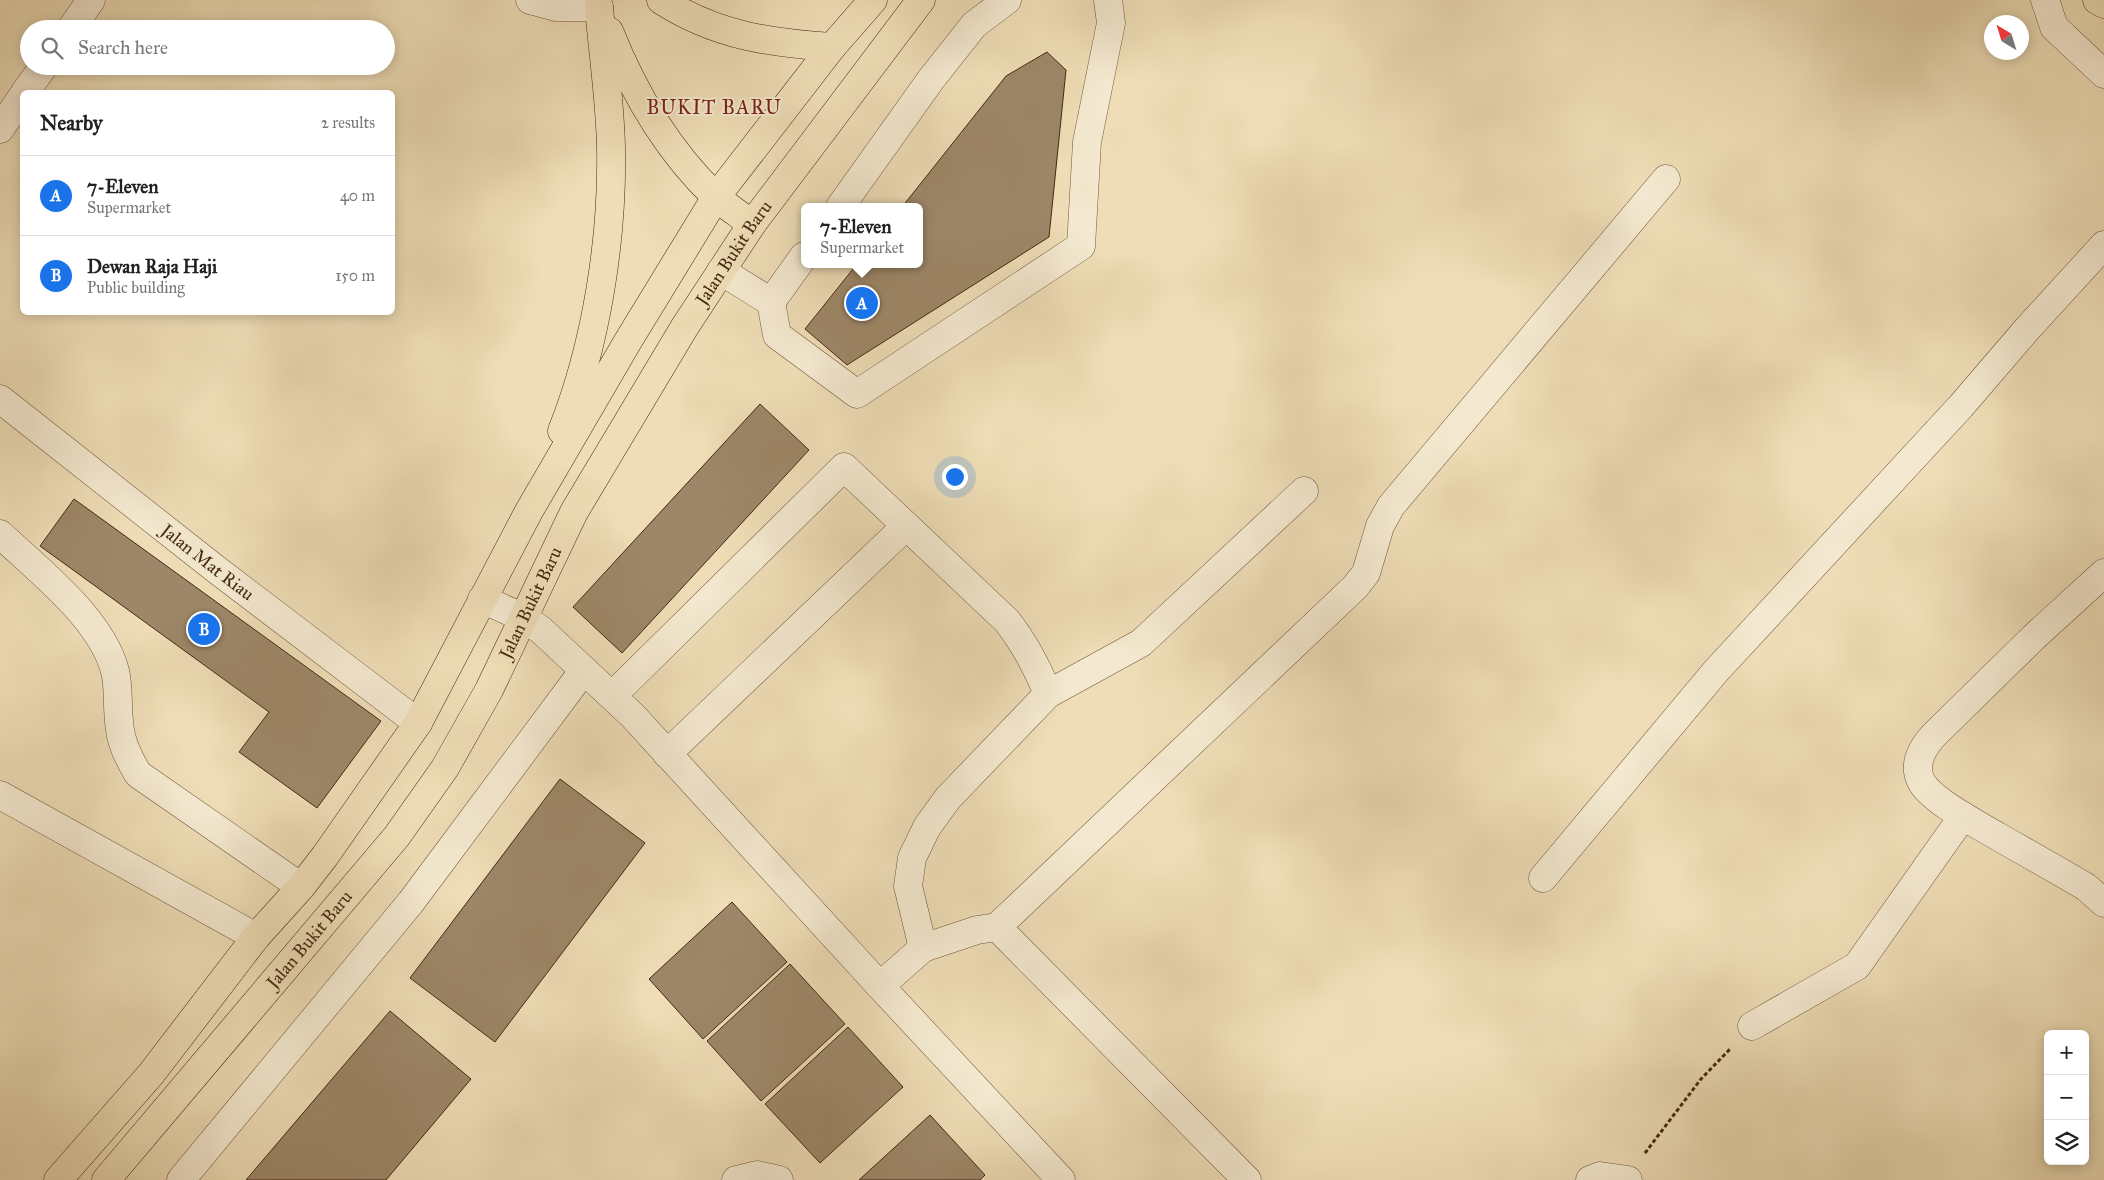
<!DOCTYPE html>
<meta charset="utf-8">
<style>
body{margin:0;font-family:"IM FELL Great Primer",serif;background:#f2f2f2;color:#222}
.controls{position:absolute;right:15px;bottom:15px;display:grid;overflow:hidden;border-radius:8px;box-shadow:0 2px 12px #0003}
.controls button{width:45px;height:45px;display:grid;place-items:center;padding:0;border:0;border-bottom:1px solid #e0e0e0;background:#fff;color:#222;font:25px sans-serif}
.compass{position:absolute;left:1984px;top:15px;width:45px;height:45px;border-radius:50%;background:#fff;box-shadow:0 2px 12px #0003;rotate:322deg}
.you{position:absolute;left:954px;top:476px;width:18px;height:18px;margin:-12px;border:4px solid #fff;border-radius:50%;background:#1a73e8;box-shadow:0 0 0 8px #1a73e833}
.badge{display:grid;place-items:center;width:32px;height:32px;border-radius:50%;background:#1a73e8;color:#fff;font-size:16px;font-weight:700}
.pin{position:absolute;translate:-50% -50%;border:2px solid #fff;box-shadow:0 1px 5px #0006}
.popup{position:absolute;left:801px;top:203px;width:122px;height:65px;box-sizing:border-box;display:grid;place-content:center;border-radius:8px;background:#fff;filter:drop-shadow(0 1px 4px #0005);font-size:16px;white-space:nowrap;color:#767676}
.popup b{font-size:19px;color:#222}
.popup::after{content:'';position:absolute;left:50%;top:100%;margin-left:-10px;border:10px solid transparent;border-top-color:#fff}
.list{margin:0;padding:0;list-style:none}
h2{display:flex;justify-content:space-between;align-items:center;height:65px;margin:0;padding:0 20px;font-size:21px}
h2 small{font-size:16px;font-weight:400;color:#767676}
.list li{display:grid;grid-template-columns:32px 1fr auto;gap:15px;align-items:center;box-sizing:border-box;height:80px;padding:0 20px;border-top:1px solid #e0e0e0}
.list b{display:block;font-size:19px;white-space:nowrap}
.list p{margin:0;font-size:16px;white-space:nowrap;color:#767676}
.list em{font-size:16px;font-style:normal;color:#767676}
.icon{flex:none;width:28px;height:28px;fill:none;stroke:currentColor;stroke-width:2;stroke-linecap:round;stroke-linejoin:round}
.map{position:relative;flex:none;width:2104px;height:1180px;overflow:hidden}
.search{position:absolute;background:#fff;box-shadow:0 2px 12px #0003;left:20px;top:20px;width:375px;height:55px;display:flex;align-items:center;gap:12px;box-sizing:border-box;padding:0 18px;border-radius:28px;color:#767676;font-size:19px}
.panel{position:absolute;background:#fff;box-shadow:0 2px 12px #0003;left:20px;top:90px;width:375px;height:225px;border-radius:8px}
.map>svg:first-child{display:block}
.building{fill:#9d8768;stroke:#452913}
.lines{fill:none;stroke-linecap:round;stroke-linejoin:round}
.minor-casing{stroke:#6f563c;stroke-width:29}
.major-casing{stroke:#452913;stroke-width:29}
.path{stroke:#452913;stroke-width:3;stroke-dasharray:4 2.5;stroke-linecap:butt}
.minor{stroke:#f4e9d0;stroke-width:28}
.major{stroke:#eeddb6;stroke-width:28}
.labels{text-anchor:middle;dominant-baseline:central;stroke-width:4;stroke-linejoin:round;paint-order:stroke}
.street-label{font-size:18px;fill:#452913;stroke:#f4e9d0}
.quarter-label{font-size:20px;letter-spacing:1px;fill:#7a1f14;stroke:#f4e9d0}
</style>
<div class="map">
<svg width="2104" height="1180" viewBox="0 0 2104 1180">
<rect width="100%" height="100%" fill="#eeddb6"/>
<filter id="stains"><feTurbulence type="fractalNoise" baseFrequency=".004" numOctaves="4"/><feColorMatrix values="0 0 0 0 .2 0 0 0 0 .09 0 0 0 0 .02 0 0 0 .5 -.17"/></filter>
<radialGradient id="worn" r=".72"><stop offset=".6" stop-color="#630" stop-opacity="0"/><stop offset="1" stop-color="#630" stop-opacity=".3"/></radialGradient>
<g class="building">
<polygon points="1047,52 1066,70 1049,237 847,365 805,329 857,264 920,264 920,207 902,207 1006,76"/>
<polygon points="760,404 809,450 622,653 573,607"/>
<polygon points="74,499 381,721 317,808 239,752 269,712 40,546"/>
<polygon points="560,779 645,843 495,1042 410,978"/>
<polygon points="732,902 787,962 703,1039 649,979"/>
<polygon points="790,964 845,1024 761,1101 707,1041"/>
<polygon points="390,1011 471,1079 386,1180 246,1180"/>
<polygon points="848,1027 903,1087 820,1163 765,1104"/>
<polygon points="930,1115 985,1175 980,1180 859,1180"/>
</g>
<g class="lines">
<defs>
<g id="minor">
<polyline points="530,0 556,7 599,7"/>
<polyline points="2045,0 2054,27 2104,74"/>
<polyline points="71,29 91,0"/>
<polyline points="25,92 44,66"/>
<polyline points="0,129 22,97"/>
<polyline points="840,207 932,78 974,25 1007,0"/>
<polyline points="721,271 771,302 804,256"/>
<polyline points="771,302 777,335 857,394 1081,246 1087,142 1111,23 1108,0"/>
<path id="s1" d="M0,399L217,570L418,723"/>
<path d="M0,534C39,571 101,618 115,671C119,687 117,704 119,721C120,741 128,757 138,774L301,887"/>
<path d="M2104,573L2034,637L1934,735C1922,748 1912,765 1922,783C1934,802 1977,824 1997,836C2027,853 2057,870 2086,887L2104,903"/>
<polyline points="482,599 524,618 541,630 633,716 880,986 1061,1180"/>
<polyline points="1048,694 1141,643 1304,491"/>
<path d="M612,696L844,467L1007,621C1025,644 1037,667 1048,694L948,798L927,827L912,858L908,886L923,948"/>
<polyline points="667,754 906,526"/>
<polyline points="0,795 256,937"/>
<polyline points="1543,878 1716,671 1961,406 2028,328 2104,245"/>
<polyline points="997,927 1247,1180"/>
<polyline points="880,986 923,948 977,930 997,927 1355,587 1366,573 1380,526 1391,506 1666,179"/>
<polyline points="1752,1026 1857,966 1963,816"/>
<polyline points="181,1180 411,902 584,670"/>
<polyline points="736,1180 757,1175 779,1180"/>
<polyline points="1590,1180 1600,1176 1628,1180"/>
</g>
<g id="major">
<path d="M661,0C715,35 769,43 832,47"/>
<polyline points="2097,0 2104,4"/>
<path d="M609,31C633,91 668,151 715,196C726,206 740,215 752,224"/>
<path d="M562,431C596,346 613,239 611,147C610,101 603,54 599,7"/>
<polyline points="58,1180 151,1074 256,937 301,887 325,856 418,723 529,511 628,341 716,197 832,47 873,0"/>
<path id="s2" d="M106,1180L397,836L445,768L489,690L574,512L684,328L752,224L921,0"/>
</g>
</defs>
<use href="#minor" class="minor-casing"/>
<use href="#major" class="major-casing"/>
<polyline class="path" points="1645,1153 1701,1079 1731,1048"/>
<use href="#minor" class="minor"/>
<use href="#major" class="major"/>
</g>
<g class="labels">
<g class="street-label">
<text stroke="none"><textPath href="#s2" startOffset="1125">Jalan Bukit Baru</textPath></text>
<text stroke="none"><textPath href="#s1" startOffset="264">Jalan Mat Riau</textPath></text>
<text stroke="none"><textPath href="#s2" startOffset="720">Jalan Bukit Baru</textPath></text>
<text stroke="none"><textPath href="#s2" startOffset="315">Jalan Bukit Baru</textPath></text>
</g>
<g class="quarter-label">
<text x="714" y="107">BUKIT BARU</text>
</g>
</g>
<rect width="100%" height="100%" filter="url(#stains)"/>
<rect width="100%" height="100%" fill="url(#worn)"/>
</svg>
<div class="controls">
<button>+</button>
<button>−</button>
<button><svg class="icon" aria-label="layers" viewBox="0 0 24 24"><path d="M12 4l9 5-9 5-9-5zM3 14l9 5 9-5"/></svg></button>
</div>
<svg class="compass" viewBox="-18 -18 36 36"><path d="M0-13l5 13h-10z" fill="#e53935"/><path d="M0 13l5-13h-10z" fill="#767676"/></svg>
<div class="you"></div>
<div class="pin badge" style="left:862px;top:303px">A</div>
<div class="popup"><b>7-Eleven</b>Supermarket</div>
<div class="pin badge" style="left:204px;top:629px">B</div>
<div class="search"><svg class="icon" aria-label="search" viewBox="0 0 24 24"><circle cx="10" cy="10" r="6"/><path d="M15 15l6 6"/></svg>Search here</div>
<section class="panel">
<h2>Nearby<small>2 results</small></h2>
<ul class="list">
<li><span class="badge">A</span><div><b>7-Eleven</b><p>Supermarket</p></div><em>40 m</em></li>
<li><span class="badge">B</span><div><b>Dewan Raja Haji</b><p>Public building</p></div><em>150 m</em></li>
</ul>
</section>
</div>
